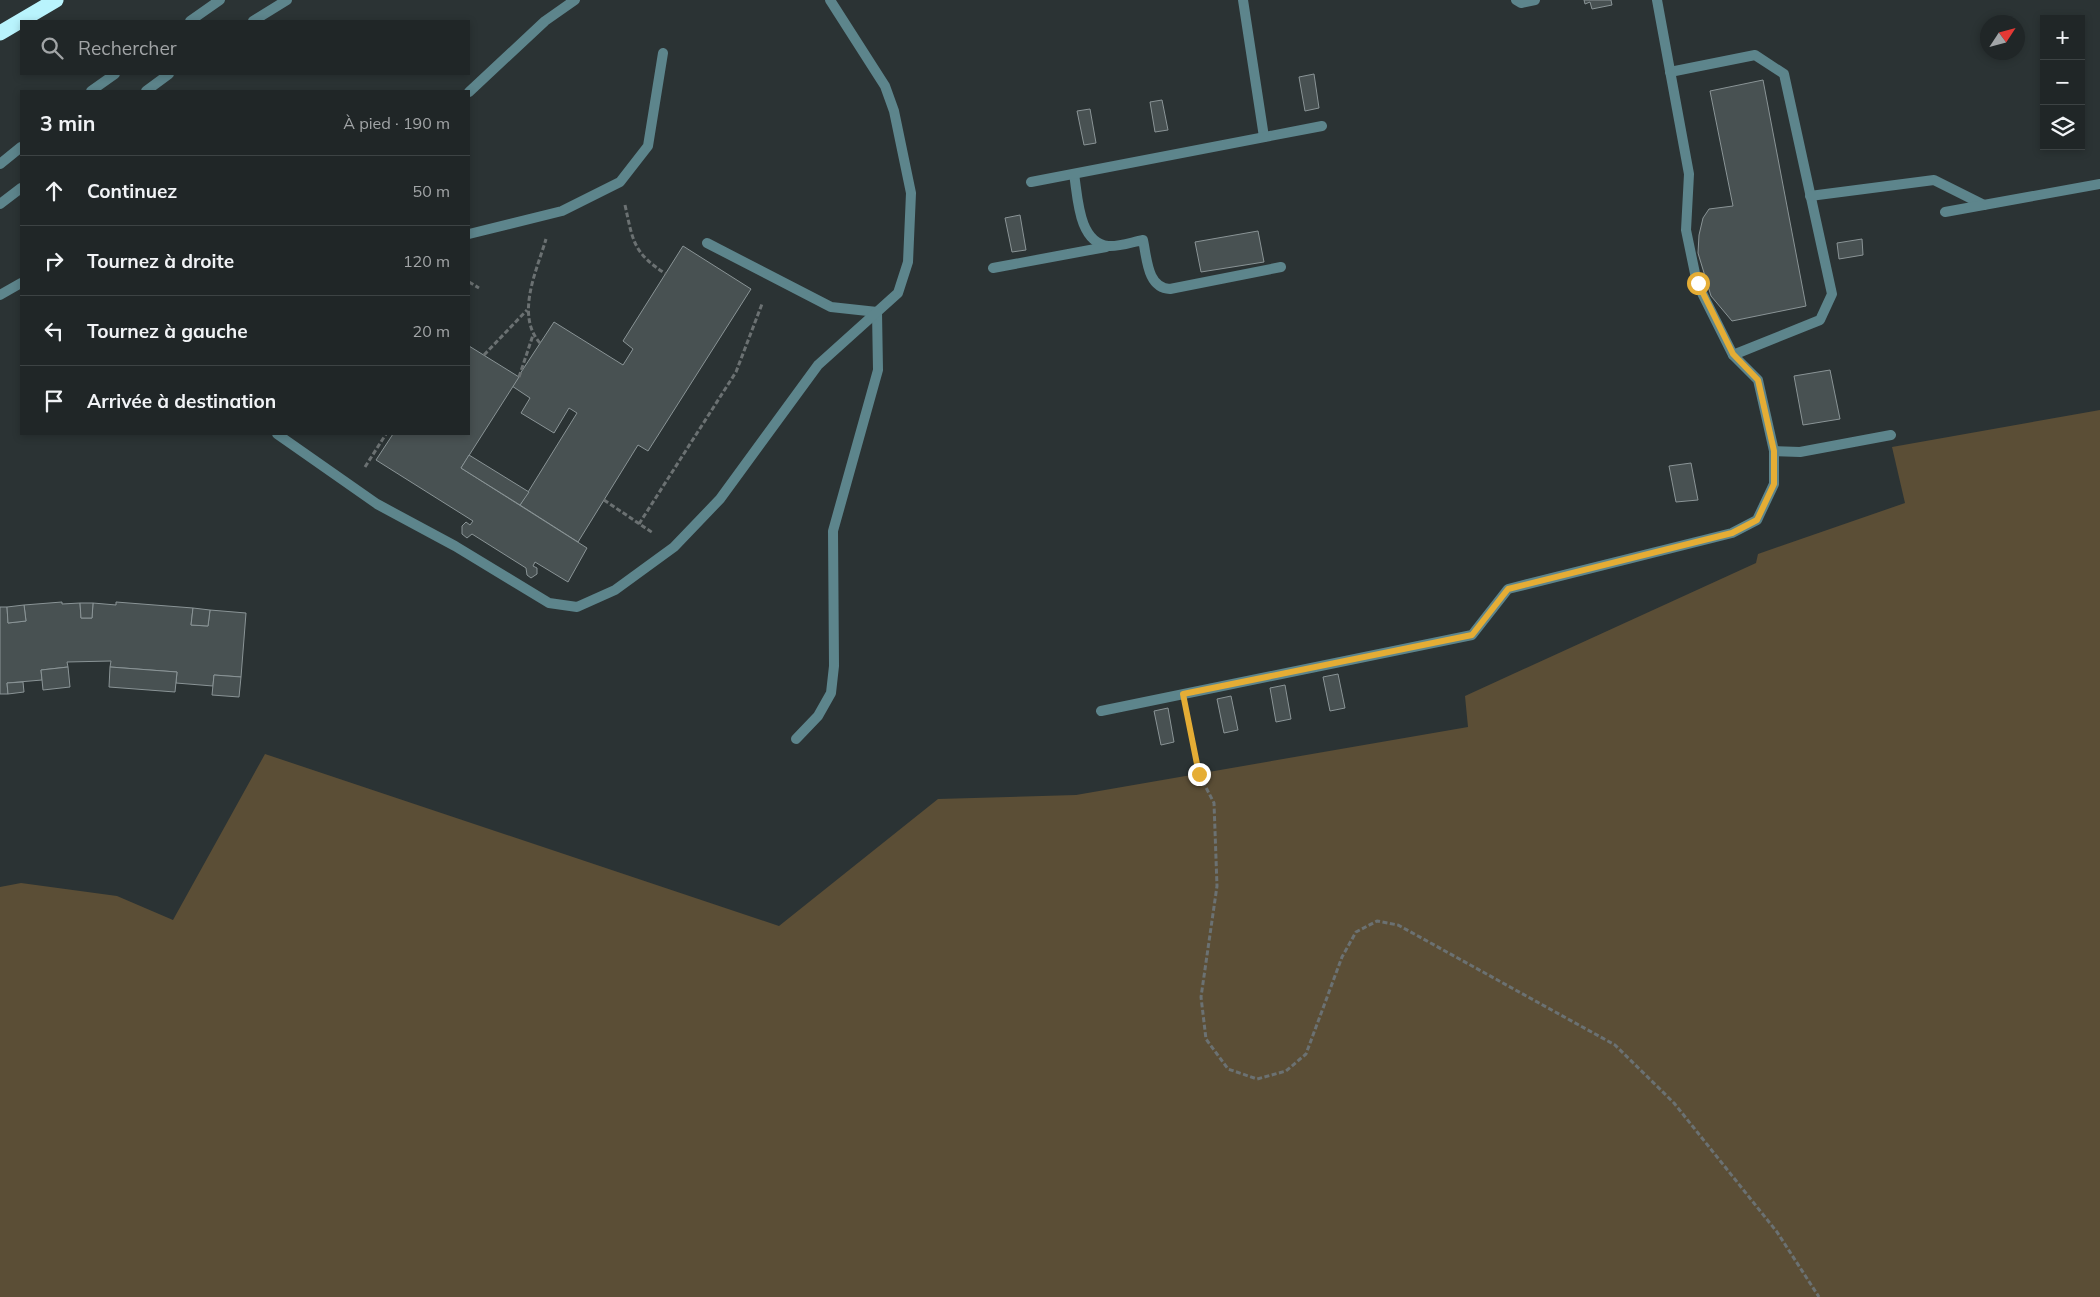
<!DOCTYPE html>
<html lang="fr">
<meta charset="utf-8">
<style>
body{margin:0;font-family:Mulish,sans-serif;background:#2d3233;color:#f1f3f6}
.controls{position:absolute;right:15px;top:15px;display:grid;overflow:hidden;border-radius:0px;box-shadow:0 2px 8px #0003}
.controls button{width:45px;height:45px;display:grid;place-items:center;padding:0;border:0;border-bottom:1px solid #3d4344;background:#202627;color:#f1f3f6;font:25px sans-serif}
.compass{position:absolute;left:1980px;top:15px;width:45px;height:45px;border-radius:50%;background:#202627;box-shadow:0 2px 8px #0003;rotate:54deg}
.stop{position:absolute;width:15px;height:15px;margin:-11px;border:4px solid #e5ad35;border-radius:50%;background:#fff}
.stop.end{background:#e5ad35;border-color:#fff;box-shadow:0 1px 5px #0008}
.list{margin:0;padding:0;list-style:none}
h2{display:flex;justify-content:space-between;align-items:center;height:65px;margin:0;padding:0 20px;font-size:21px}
h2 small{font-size:16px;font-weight:400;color:#a2a5a7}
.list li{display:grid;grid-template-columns:32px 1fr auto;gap:15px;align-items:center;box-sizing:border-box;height:70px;padding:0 20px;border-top:1px solid #3d4344}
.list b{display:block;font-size:19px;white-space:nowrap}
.list em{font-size:16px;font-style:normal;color:#a2a5a7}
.icon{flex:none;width:28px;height:28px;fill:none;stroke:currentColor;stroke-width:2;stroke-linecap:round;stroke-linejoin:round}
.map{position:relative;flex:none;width:2100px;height:1297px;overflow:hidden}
.search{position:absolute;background:#202627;box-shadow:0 2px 8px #0003;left:20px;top:20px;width:450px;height:55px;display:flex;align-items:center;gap:12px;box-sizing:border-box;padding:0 18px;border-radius:0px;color:#a2a5a7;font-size:19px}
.panel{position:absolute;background:#202627;box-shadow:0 2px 8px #0003;left:20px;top:90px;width:450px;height:345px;border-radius:0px}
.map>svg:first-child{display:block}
.green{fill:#5b4e36}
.building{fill:#485152;stroke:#8a9496}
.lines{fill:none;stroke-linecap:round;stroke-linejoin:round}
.path{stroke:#6b7172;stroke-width:3;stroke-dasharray:5 2.5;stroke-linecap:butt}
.service{stroke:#5d858c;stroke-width:10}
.tertiary{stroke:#5d858c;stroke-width:10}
.motorway{stroke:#b9f4fd;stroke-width:15}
.route{stroke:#e5ad35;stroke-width:6}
</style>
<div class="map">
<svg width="2100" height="1297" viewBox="0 0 2100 1297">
<rect width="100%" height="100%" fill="#2b3334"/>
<polygon class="green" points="2100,410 2100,1297 0,1297 0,887 21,883 117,896 173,920 265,754 779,926 938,799 1076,795 1468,727 1465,696 1756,563 1758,554 1905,503 1892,447"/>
<g class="building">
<polygon points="1584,0 1611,0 1612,5 1592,9 1590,2 1585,4"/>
<polygon points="1314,74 1319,108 1305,111 1299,77"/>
<polygon points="1763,80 1806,306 1732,321 1711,296 1698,253 1699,235 1703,218 1709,209 1733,206 1710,91"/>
<polygon points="1162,100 1168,130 1155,132 1150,102"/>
<polygon points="1090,109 1096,143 1084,145 1077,111"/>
<polygon points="1020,215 1026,250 1012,252 1005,218"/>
<polygon points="1258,231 1264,262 1201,272 1195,242"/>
<polygon points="1862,239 1863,255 1839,259 1837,243"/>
<polygon points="683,246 751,289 648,451 638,445 578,542 520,505 577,413 569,408 554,433 521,413 530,398 512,386 554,322 623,365 633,349 623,341"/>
<polygon points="469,346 519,377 461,468 587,548 568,582 535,562 533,566 537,568 537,574 531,578 527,575 526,568 472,534 467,538 462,534 462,526 466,522 470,525 473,521 376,460 393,434 469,434"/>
<polygon points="1830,370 1840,419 1803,425 1794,376"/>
<polygon points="469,455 529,492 520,505 461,468"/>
<polygon points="1691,463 1698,500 1676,502 1669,466"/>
<polygon points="62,602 62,604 80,603 81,618 92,618 93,603 116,605 116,602 193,608 191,625 208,626 210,610 246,613 241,677 214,675 213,686 176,683 177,672 110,667 111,661 67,662 68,667 41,670 42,680 7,683 8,694 0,694 0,607 7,607 8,623 26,621 24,605"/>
<polygon points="80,603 93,603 92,618 81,618"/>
<polygon points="24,605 26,621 8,623 7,607"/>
<polygon points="193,608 210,610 208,626 191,625"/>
<polygon points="68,667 70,687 43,690 41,670"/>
<polygon points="110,667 177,672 175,692 109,687"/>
<polygon points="1338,674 1345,708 1330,711 1323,677"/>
<polygon points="214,675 241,677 239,697 212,695"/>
<polygon points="23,682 24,692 8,694 7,683"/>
<polygon points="1285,685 1291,719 1276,722 1270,688"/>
<polygon points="1231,696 1238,730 1224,733 1217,699"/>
<polygon points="1168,708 1174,742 1161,745 1154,711"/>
</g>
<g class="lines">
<g class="path">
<path d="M625,205C633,241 633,253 666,274"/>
<polyline points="469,282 479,288"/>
<path d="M540,343C515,315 537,270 546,239"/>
<polyline points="484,355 527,310"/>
<polyline points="519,377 533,335"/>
<polyline points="365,467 386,434"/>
<polyline points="604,500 653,533"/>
<polyline points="639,524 736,372 762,304"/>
<polyline points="1187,716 1199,774 1214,803 1217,886 1201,997 1206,1039 1228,1069 1257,1079 1286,1071 1306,1054 1342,957 1356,932 1377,921 1398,925 1615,1045 1674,1103 1777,1232 1819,1297"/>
</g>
<g class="service">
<polyline points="1243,0 1264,137"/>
<polyline points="1516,0 1521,3 1535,0"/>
<polyline points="1670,72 1755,55 1784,74 1832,294 1820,320 1733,355"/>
<polyline points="469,92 545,21 575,0"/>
<path d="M1074,174C1078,197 1078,242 1108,246C1119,247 1132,242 1143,240C1147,258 1147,288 1170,289L1281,267"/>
<polyline points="1031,182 1322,126"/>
<polyline points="1810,196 1934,180 1984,205"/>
<polyline points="1945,212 2100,184"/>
<polyline points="469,234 562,211 620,182 648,146 663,53"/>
<polyline points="707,243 831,307 877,312 878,370 833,531 834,666 831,693 818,716 796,739"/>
<polyline points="993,268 1106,247"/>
<polyline points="0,295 21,283"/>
<polyline points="277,434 377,504 455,546 549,603 577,607 615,590 674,547 720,499 818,365 898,293 908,262 911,193 894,111 885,86 830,0"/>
<polyline points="1774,451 1800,452 1891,435"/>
<polyline points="1101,711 1472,635 1508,589 1732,533 1757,520 1774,484 1774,451 1758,380 1733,355 1697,283 1686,230 1689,174 1657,0"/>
</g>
<g class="tertiary">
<polyline points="190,21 220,0"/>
<polyline points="253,21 287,0"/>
<polyline points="91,91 115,74"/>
<polyline points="146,91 169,74"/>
<polyline points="0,164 21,147"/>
<polyline points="0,204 21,188"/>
</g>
<polyline class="motorway" points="0,33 56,0"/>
</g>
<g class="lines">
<polyline class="route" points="1199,774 1183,694 1472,635 1508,589 1732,533 1757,520 1774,484 1774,451 1758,380 1733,354 1698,283"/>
</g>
</svg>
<div class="controls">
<button>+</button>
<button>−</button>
<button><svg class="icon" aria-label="layers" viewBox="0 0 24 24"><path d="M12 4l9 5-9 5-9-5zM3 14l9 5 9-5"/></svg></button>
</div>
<svg class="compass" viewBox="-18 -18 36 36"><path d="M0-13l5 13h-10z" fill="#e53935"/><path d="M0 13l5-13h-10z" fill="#a2a5a7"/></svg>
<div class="stop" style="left:1698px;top:283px"></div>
<div class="stop end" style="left:1199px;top:774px"></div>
<div class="search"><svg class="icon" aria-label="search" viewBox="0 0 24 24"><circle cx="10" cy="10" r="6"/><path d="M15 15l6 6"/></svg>Rechercher</div>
<section class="panel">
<h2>3 min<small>À pied · 190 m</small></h2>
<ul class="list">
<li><svg class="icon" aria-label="ahead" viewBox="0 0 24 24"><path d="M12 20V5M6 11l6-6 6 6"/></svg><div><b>Continuez</b></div><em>50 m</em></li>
<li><svg class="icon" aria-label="right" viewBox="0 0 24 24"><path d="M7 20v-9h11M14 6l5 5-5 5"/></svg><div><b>Tournez à droite</b></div><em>120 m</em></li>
<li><svg class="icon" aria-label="left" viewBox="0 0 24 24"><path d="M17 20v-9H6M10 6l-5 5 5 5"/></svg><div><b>Tournez à gauche</b></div><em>20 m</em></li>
<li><svg class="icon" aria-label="arrive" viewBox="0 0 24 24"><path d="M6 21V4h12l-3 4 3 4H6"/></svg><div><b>Arrivée à destination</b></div></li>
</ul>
</section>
</div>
